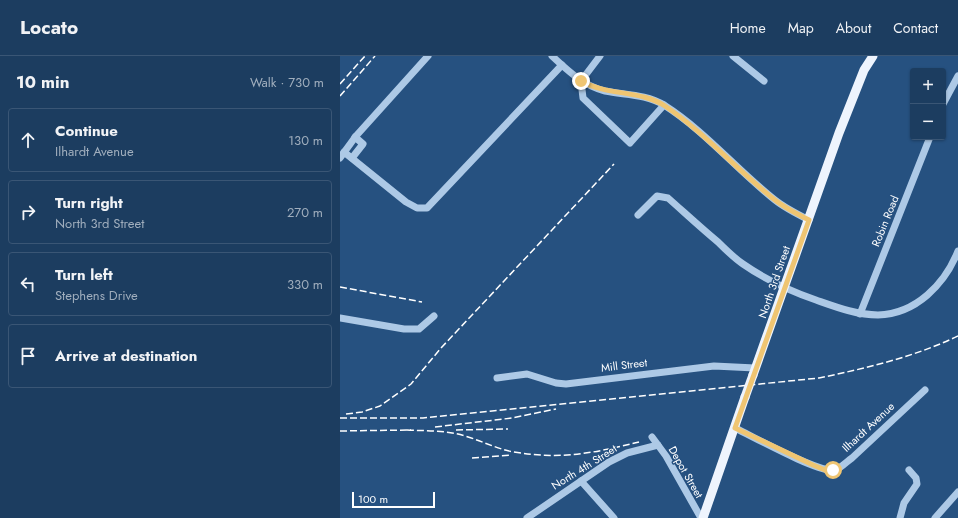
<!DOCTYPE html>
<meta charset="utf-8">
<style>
body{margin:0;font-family:Jost,sans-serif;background:#254466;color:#f1f3f6}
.controls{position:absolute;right:12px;top:12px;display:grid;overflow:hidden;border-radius:4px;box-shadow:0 1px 3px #0004}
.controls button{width:36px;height:36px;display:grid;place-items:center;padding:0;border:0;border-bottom:1px solid #3a5675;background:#1c3d60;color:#f1f3f6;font:20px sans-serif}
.scale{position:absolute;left:12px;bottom:10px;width:83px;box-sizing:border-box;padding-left:4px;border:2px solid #fff;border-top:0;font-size:11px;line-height:14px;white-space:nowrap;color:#fff;-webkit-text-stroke:3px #265180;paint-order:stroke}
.stop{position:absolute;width:12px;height:12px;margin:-9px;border:3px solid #efc572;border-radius:50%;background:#fff}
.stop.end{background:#efc572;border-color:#fff;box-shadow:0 1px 4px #0008}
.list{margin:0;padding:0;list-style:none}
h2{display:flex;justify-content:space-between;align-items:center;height:52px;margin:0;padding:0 16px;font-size:17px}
h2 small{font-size:13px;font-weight:400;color:#a0aebd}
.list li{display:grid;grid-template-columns:26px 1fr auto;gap:12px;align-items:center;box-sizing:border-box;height:64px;margin:0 8px 8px;padding:0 8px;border:1px solid #3a5675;border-radius:4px}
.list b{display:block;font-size:15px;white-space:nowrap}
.list p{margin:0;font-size:13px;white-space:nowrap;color:#a0aebd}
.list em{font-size:13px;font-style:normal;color:#a0aebd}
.icon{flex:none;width:22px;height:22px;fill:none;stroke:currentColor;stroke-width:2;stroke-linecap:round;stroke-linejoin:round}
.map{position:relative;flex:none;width:618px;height:462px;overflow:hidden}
header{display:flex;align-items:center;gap:24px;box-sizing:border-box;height:56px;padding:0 20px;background:#1c3d60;border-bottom:1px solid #3a5675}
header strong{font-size:19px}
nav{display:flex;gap:22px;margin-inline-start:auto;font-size:14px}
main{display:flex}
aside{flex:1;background:#1c3d60}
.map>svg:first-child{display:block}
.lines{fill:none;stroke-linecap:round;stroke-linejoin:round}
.minor{stroke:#adc9e6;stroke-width:7}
.major{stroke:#eef4fd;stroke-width:9}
.rail{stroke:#fff;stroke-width:1.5;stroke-dasharray:7 3;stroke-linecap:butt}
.major-bridge{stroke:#eef4fd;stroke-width:9}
.route{stroke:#efc572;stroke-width:5}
.labels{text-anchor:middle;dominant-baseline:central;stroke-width:3;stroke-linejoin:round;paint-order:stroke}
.street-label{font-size:11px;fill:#fff;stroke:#265180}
</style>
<header>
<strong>Locato</strong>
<nav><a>Home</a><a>Map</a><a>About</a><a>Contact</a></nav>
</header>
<main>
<aside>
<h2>10 min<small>Walk · 730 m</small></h2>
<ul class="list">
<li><svg class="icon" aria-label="ahead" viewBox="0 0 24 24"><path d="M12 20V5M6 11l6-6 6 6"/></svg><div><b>Continue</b><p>Ilhardt Avenue</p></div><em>130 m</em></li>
<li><svg class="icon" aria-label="right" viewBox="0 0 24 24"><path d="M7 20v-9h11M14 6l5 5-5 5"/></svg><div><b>Turn right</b><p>North 3rd Street</p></div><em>270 m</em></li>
<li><svg class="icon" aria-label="left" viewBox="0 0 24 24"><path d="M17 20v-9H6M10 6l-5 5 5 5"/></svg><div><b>Turn left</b><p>Stephens Drive</p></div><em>330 m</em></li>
<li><svg class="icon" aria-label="arrive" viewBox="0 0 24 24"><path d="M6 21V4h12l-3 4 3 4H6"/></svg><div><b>Arrive at destination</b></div></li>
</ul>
</aside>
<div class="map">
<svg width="618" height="462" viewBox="0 0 618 462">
<rect width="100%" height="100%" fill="#265180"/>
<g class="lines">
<g class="minor">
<path d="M212,0C228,15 244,30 265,35C285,39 306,38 324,49C365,75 397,114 435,144C445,152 457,158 469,164"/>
<polyline points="260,0 241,25 243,42 290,87 324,49"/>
<polyline points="393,0 424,25"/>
<polyline points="603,48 618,20"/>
<polyline points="4,96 66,146 77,152 87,152 222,9"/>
<polyline points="0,102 16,80 88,0"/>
<polyline points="12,102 23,88 15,81"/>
<path d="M298,159L317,140L328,142C345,157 361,172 378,186C386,194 394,202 403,208C426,224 450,235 476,244C496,251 517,259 538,259C576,258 605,228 618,195"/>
<polyline points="520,258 590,81"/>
<polyline points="0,262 64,273 79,273 94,260"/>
<polyline points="157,322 187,318 216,327 226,328 374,310 415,312"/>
<path d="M395,372C414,381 475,415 492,414C500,414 506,406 512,402L585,334"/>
<polyline points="312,381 326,400 361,462"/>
<polyline points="241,425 274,462"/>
<polyline points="187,462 269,406 287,397 318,389"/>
<polyline points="560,462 564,447 577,428 576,422 569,414"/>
<polyline points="595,462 618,436"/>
</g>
<g class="major">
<polyline points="413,319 499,77 524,14 533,0"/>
<polyline points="363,462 405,341"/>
</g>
<g class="rail">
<polyline points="0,28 25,0"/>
<polyline points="0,40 35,0"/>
<polyline points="0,231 82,246"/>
<polyline points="6,358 22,356 40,350 71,328 101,292 274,108"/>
<path d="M0,362H83L479,322C527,312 574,301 618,280"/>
<polyline points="95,371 172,362 216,353"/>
<path d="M67,374C86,375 106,374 125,380C142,385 157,393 174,396C221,404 254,397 299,386"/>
<polyline points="116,374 168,373"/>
<polyline points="0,375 71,374"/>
<polyline points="132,402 171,399"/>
</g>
<polyline class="major-bridge" points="405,341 413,319"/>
</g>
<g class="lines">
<path class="route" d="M241,25C268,40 301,34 325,50C365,77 397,114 435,144C445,152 457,158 469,164L395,372L473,409L485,414H493"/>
</g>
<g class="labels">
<g class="street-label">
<text transform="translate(545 165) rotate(-68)">Robin Road</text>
<text transform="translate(434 226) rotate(-71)">North 3rd Street</text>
<text transform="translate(284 309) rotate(-7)">Mill Street</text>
<text transform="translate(528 371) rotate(-43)">Ilhardt Avenue</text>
<text transform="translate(244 411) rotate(-32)">North 4th Street</text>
<text transform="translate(346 416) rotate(60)">Depot Street</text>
</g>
</g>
</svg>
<div class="controls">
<button>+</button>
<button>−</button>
</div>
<div class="scale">100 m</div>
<div class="stop" style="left:493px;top:414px"></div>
<div class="stop end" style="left:241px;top:25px"></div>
</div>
</main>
